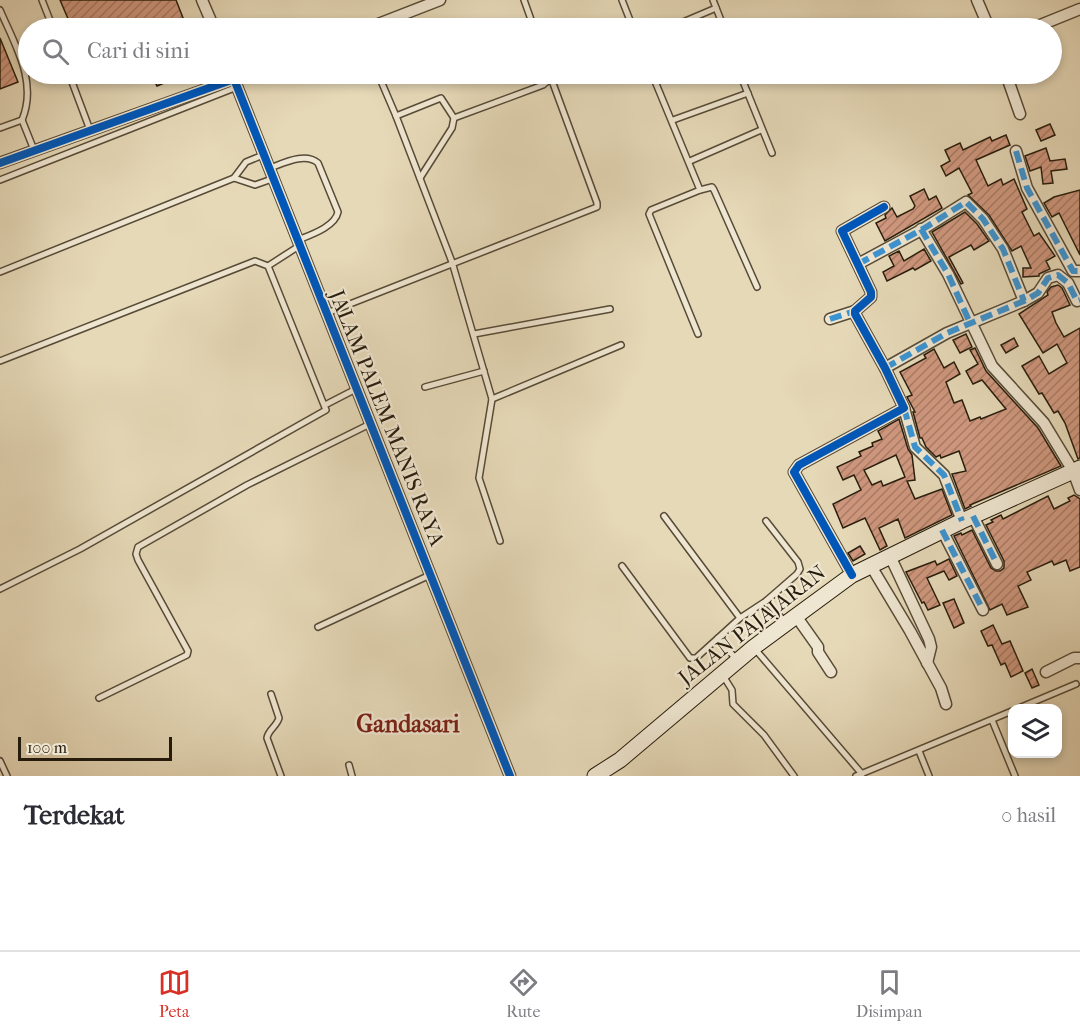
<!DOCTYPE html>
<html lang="id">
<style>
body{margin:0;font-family:"IM FELL French Canon",serif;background:#f2f2f3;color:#2b2b33}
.controls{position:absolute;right:18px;bottom:18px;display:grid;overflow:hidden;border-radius:12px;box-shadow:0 3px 9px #0003}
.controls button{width:54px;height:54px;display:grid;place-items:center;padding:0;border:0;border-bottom:2px solid #e1e1e2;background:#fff;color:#2b2b33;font:30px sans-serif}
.scale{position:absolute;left:18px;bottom:15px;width:154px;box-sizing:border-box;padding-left:6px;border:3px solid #271c0c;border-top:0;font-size:16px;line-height:21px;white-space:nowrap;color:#271c0c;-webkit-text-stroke:4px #efe6d1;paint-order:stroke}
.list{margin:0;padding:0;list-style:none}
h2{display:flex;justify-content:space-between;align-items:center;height:78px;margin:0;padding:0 24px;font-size:26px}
h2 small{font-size:20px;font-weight:400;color:#7c7c81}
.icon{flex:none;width:33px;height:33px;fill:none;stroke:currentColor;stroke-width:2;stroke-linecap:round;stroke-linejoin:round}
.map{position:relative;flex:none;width:1080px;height:776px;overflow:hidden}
.search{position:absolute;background:#fff;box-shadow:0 3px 9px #0003;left:18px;right:18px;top:18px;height:66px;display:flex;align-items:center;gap:15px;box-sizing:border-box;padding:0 21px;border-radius:33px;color:#7c7c81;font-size:22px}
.sheet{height:174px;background:#fff}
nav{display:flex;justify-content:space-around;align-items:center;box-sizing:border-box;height:84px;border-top:2px solid #e1e1e2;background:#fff;font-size:16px;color:#7c7c81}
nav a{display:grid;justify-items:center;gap:3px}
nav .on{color:#d93025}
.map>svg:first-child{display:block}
.building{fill:url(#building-hatch);stroke:#271c0c;stroke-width:1.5;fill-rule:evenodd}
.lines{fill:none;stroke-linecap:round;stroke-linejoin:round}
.service-casing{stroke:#574b37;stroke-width:8}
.minor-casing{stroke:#574b37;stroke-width:13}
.secondary-casing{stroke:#271c0c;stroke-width:17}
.service{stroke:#efe6d1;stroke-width:5}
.minor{stroke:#efe6d1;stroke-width:10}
.secondary{stroke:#efe6d1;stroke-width:15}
.quiet{stroke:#3b94d2;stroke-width:6;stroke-dasharray:12 6;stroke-linecap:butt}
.cycleway-casing{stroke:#efe6d1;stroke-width:11}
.cycleway{stroke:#0057b8;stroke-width:8}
.labels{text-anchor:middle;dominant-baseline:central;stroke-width:4.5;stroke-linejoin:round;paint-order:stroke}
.street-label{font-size:21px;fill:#271c0c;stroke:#efe6d1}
.quarter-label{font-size:24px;font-weight:bold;fill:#7a1f14;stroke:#efe6d1}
</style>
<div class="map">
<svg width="1080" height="776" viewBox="0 0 1080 776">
<defs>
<pattern id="building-hatch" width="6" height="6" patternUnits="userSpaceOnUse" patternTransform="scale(1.5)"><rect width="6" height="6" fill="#d0987f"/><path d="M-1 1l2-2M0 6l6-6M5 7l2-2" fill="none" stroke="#a97b66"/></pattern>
</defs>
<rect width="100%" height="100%" fill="#e6d9b8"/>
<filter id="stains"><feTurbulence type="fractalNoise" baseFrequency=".00333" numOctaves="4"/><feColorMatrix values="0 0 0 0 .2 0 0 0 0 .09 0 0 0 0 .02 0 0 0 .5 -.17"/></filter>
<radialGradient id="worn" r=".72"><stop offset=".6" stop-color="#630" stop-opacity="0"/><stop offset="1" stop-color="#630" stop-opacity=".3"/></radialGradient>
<g class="building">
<polygon points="60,0 176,0 187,28 72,28"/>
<polygon points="0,38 18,82 0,89"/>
<polygon points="151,74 186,74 157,86"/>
<polygon points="1050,124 1055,135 1041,141 1036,130"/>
<polygon points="1006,135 1010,145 976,160 988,186 1001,179 1003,185 1014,179 1027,209 1022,212 1034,236 1039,233 1055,256 1046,261 1050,269 1039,274 1039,276 1023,277 1023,268 1031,268 1021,246 1012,251 989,215 968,195 972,193 959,168 946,176 941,166 950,161 945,150 960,143 963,150 990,137 992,141"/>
<polygon points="1046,148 1050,161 1065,159 1067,169 1051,171 1053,183 1043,184 1041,167 1030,171 1025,156"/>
<polygon points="924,189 929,200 936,196 942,208 885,241 876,223 886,218 885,215 892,208 897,217 913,209 915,206 910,196"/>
<polygon points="1080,190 1080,255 1059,213 1052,217 1044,203 1054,197"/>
<polygon points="965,212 977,224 989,241 974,250 971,245 949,257 963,283 961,284 932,232"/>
<polygon points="924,249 931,261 915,270 913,268 887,281 883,272 894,266 889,256 899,251 904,261"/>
<polygon points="1058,285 1062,288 1070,305 1052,312 1056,323 1064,337 1080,328 1080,458 1078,459 1065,423 1058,411 1054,413 1042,393 1039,394 1022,366 1039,356 1049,374 1067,363 1057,344 1043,353 1019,314 1048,295 1047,292 1051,287"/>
<polygon points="966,334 972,347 960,353 953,340"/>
<polygon points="1014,338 1018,346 1006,353 1001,345"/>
<polygon points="975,348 986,371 1038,428 1061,466 970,505 971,506 965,509 952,474 966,471 959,451 941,458 940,455 936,457 926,447 922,438 920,438 913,412 915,412 907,397 912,395 900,372 926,358 924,355 934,349 944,368 954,362 960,374 946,382 954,403 962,400 970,421 980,417 981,419 1006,409 982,380 973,384 966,371 978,364 970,350"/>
<path d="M899,419L908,449L912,455L915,480L907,481L915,499L942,489L952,515L905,538L898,519L879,528L887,546L880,550L865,518L843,528L833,504L861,490L854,475L843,480L837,467L861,456L859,452L873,446L872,443L882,439L878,431ZM896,455L905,477L883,486L881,481L872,485L864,470Z"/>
<polygon points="1074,495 1080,499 1080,567 1070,571 1066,560 1054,565 1052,561 1027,572 1031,580 1018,586 1028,607 1007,615 1002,604 990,610 954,536 961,533 962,535 972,530 991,568 996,571 1000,571 1004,568 1004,561 986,525 993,522 991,520 1001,515 1003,519 1048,496 1054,509 1070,501 1068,498"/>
<polygon points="860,546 865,554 853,561 848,553"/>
<polygon points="949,559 957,576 949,580 944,571 927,578 940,605 928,610 924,602 922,603 906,572 935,561 937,565"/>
<polygon points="954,599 964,623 954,628 943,603"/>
<polygon points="993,625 1002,644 1010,641 1023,671 1011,677 1005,663 1001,665 992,645 988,646 981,631"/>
<polygon points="1032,669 1039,685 1032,688 1025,673"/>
</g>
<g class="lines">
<defs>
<g id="service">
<polyline points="42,0 53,28"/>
<polyline points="524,0 534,28"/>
<polyline points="622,0 633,28"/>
<polyline points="713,0 724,28"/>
<path d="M0,10C15,45 38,82 22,120"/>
<polyline points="669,28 716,8"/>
<polyline points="69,74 90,130"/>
<polyline points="378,74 396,116 452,262 492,399 479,478 500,541"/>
<polyline points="652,74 700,190 651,210 649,214 698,334"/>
<polyline points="740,74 772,153"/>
<polyline points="396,116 441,98 454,118"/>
<polyline points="673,120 748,93"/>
<polyline points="0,128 22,120 34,150"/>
<polyline points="690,161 761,130"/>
<path d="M270,168C284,163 305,152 318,163L338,212C335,227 310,235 298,240"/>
<polyline points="234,178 255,185 272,179"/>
<polyline points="420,178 452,128 454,118 543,85 551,78 549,74"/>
<polyline points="0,180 237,87"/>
<polyline points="700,190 712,187 714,190 757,287"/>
<polyline points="268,266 299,246"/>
<polyline points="0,272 234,178 246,162 263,155"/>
<polyline points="327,313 597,207 597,203 551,78"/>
<polyline points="474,334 610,309"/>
<polyline points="0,361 255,261 268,266 326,410 80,549 0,589"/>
<polyline points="425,387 484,371"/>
<polyline points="492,399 621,345"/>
<polyline points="325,405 356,389"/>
<polyline points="664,516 740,618"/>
<polyline points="622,566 690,658 696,658 740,618 766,601 797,574 800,569 798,562 766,521"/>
<polyline points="766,601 785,622"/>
<polyline points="318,627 430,575"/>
<polyline points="718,638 736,659"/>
<polyline points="755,649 862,774"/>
<polyline points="722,674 732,690 733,704 764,735 794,776"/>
<path d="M271,694L279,718C277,726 268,730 267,738L281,776"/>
<polyline points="99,698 187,655 188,651 138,560 136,554 138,547 247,485 370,424"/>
<polyline points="1019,708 1076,684"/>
<polyline points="992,720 1015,776"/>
<polyline points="919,751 929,776"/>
<polyline points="0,761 7,776"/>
<polyline points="349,765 352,776"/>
<polyline points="856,776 1012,711"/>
</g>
<g id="minor">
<polyline points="202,0 214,28"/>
<polyline points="977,0 989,28"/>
<polyline points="368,28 440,0"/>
<polyline points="1033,28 1080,9"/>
<polyline points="232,74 510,776"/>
<polyline points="1006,74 1020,114"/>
<polyline points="1016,151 1027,188 1073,271 1080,271"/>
<polyline points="0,163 248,74"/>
<polyline points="921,229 948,274 992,366 1044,423 1073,471 1080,490"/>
<polyline points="858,264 923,229 966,202 983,219 1003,249 1024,301"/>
<polyline points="830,319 855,311"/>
<polyline points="885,368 947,333 1024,301 1038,293 1048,278 1058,275 1068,283 1077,301 1080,300"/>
<polyline points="904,408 915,447 944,475 962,521"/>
<polyline points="973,516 997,564"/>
<polyline points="942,530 983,610"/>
<polyline points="890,556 929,639 931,647 927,663"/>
<polyline points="871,566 910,631 941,688 946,704"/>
<polyline points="852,575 794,472 799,465 904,408 885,368 855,314 855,311 871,297 871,292 842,231 884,207"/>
<polyline points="796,616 818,647 818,652 831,672"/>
<polyline points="1046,672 1074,658 1080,658"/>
</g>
<polyline id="secondary" points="595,776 620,760 754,647 852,575 962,521 1080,468"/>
</defs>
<use href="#service" class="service-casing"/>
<use href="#minor" class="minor-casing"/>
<use href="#secondary" class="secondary-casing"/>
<use href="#service" class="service"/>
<use href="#minor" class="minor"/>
<use href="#secondary" class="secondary"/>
<g class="quiet">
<polyline points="1016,151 1027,188 1073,271 1080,271"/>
<polyline points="921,229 948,274 971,325"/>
<polyline points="858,264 923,229 966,202 983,219 1003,249 1024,301"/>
<polyline points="830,319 855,311"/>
<polyline points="885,368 947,333 1024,301 1038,293 1048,278 1058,275 1068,283 1077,301 1080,300"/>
<polyline points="904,408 915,447 944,475 962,521"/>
<polyline points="973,516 997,564"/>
<polyline points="942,530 983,610"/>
</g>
<defs>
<g id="cycleway">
<polyline points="232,74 510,776"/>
<polyline points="0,163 248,74"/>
<polyline points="852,575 794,472 799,465 904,408 885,368 855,314 855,311 871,297 871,292 842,231 884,207"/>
</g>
</defs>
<use href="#cycleway" class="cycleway-casing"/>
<use href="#cycleway" class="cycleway"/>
</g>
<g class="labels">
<g class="street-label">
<text transform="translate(387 418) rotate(68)">JALAM PALEM MANIS RAYA</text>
<text transform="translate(752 625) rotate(-38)">JALAN PAJAJARAN</text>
</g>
<g class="quarter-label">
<text x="408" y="724">Gandasari</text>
</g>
</g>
<rect width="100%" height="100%" filter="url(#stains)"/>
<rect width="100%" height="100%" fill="url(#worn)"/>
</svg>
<div class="controls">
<button><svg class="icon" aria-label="layers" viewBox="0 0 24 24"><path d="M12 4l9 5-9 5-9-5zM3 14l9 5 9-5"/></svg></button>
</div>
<div class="scale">100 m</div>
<div class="search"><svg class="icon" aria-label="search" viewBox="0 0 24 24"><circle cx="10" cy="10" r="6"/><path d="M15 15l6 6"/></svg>Cari di sini</div>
</div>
<section class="sheet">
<h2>Terdekat<small>0 hasil</small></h2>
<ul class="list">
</ul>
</section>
<nav>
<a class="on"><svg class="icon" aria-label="map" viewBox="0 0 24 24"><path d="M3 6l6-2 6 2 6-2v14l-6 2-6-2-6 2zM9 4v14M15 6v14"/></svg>Peta</a>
<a><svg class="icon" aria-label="directions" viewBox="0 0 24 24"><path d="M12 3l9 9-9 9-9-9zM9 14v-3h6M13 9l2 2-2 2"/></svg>Rute</a>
<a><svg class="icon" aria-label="saved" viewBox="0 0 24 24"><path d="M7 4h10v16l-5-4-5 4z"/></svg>Disimpan</a>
</nav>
